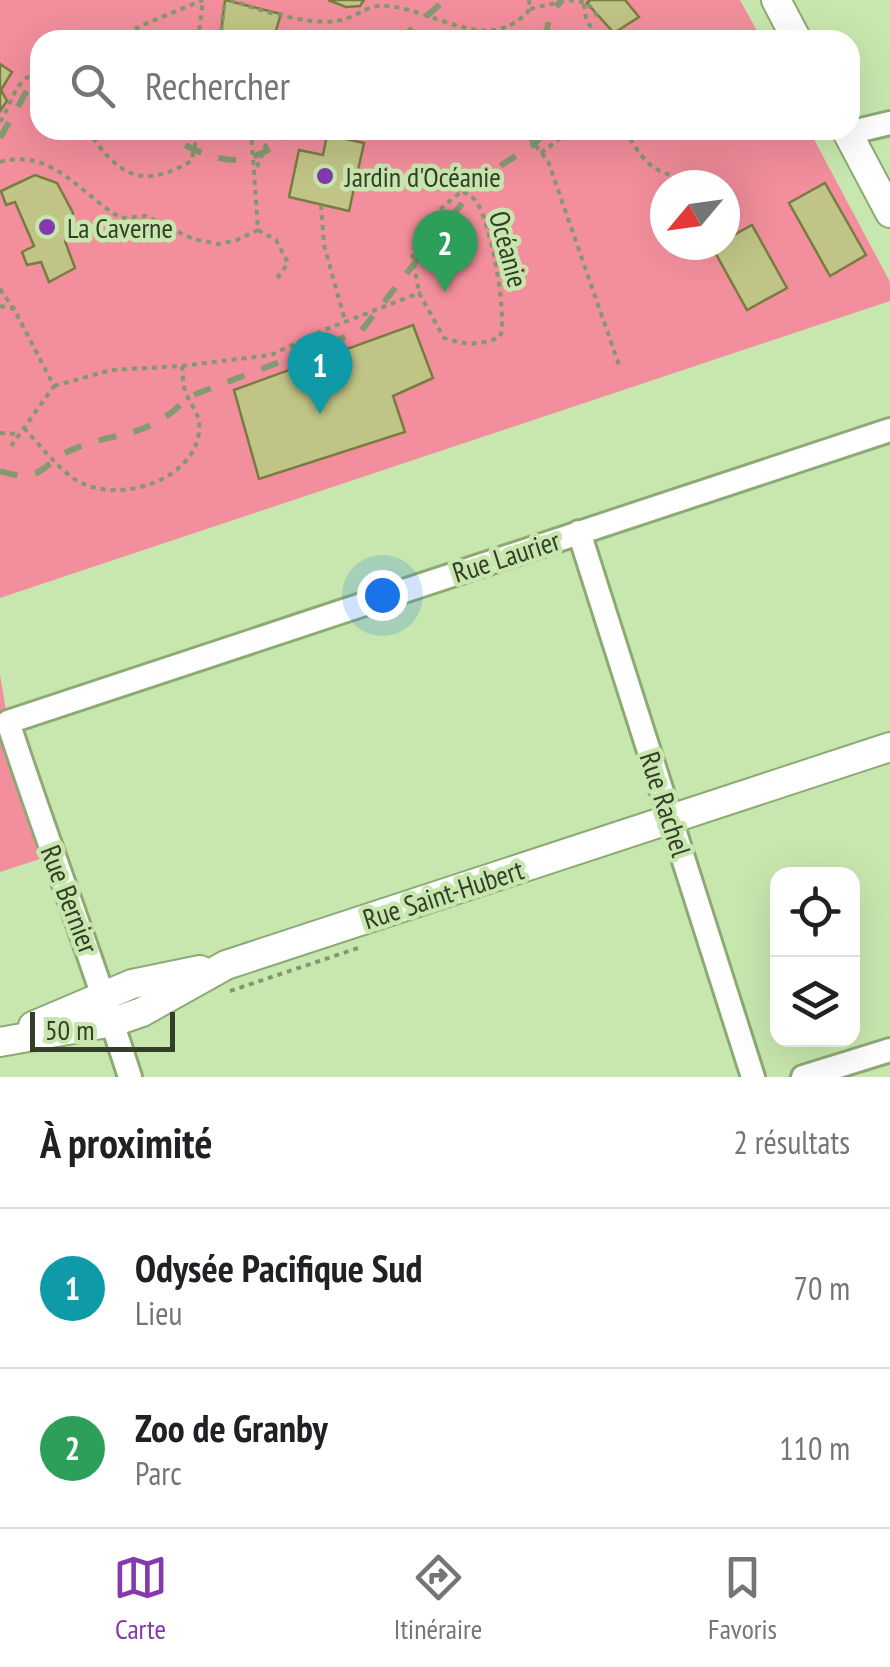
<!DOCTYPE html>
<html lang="fr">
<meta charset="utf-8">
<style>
body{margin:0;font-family:"PT Sans Narrow",sans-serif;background:#f6f6f6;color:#202124}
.controls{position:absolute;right:30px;bottom:30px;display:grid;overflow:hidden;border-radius:20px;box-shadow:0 10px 40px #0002}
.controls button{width:90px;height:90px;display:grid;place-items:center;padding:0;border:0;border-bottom:2px solid #e0e0e0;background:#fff;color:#202124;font:50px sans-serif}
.compass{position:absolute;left:650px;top:170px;width:90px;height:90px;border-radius:50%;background:#fff;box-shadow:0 10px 40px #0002;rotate:241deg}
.scale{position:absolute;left:30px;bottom:25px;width:145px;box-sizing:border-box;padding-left:10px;border:5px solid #333f28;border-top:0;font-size:28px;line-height:35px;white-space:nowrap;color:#333f28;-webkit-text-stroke:8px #c8e7ae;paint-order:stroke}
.you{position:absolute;left:382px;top:595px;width:35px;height:35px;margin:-25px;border:8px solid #fff;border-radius:50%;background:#1a73e8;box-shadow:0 0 0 15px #1a73e833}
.badge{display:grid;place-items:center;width:65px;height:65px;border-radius:50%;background:#843aac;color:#fff;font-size:32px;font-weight:700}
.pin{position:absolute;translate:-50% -82px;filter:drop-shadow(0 2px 5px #0008)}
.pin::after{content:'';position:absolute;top:52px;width:35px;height:30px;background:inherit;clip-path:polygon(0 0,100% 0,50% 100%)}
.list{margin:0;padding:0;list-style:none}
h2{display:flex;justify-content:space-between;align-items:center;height:130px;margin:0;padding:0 40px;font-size:42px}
h2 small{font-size:32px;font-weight:400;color:#757577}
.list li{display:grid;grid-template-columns:65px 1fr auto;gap:30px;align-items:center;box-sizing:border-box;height:160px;padding:0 40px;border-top:2px solid #e0e0e0}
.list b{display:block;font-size:38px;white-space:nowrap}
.list p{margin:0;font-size:32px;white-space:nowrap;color:#757577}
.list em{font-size:32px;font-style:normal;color:#757577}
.icon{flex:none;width:55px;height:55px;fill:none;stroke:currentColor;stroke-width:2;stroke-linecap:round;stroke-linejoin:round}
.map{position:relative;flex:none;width:890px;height:1077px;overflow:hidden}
.search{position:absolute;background:#fff;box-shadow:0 10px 40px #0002;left:30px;right:30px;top:30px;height:110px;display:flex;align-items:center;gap:25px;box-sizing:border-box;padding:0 35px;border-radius:30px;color:#757577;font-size:38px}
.sheet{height:450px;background:#fff}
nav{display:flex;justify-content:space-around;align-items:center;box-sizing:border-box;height:140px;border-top:2px solid #e0e0e0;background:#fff;font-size:28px;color:#757577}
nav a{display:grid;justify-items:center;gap:5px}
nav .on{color:#843aac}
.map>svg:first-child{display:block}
.green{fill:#f38e9c;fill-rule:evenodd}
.building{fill:#c0c486;stroke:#797c40;stroke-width:2.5}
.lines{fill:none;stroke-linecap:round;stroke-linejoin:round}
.minor-casing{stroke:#8daa74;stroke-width:28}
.tertiary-casing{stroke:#8daa74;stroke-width:32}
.path{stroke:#82986f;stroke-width:4;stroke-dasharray:5 5;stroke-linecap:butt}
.minor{stroke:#fff;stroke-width:22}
.tertiary{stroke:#fff;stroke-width:28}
.rail{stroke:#849a70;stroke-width:6;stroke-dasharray:18 18;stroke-linecap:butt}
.poi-dot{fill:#843aac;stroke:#c8e7ae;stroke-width:4}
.labels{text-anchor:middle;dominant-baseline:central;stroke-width:9;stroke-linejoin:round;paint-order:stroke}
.poi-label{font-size:28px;fill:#333f28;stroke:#c8e7ae;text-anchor:start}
.street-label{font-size:28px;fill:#333f28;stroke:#c8e7ae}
</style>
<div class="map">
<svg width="890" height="1077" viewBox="0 0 890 1077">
<rect width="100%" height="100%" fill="#c8e7ae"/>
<g class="green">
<path d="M0,0H740L762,40H40V130H809L890,282V301L0,598ZM665,185H725V245H665Z"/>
<polygon points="0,675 8,722 52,855 0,872"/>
</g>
<g class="building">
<polygon points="225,0 281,14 273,40 220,40"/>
<polygon points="328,0 364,0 360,6 346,7"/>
<polygon points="590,0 625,0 639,17 614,33 587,3"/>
<polygon points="0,64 12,72 1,90 7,101 0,111"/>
<polygon points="327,135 364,143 349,211 289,197 299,150 323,155"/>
<polygon points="35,175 57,183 73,213 65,241 75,268 49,282 41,262 27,265 22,252 34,246 15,202 6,205 1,191"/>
<polygon points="825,183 866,255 830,276 789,203"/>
<polygon points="752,225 787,288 747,310 712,247 725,245 725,240"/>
<polygon points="413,325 433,378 393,396 405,432 259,479 234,390"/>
</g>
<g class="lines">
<defs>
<g id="minor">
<polyline points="848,133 890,123"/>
<polyline points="579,532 753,1077"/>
<path d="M130,1077C92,958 47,841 8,722L890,430"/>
<polyline points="803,1077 890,1050"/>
</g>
<g id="tertiary">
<polyline points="776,0 797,40"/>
<polyline points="846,130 890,213"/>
<polyline points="33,1026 132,984 200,970"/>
<polyline points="0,1042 113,1022 142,1012 226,965 890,747"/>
</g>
</defs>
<use href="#minor" class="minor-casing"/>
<use href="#tertiary" class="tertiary-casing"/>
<g class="path">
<path d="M230,0C259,10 306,25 336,21C355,19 366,4 387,6C437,10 490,57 530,9L529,0"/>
<polyline points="584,4 586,19 599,40"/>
<polyline points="530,9 568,0 587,3 599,18"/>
<polyline points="118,40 140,26 203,0"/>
<polyline points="198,40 203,0"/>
<polyline points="220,40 225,0"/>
<path d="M0,122C13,102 14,78 40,72"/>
<path d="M87,130C118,174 140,191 191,161L196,141L191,130"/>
<polyline points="523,130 548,161 619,365"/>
<path d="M625,130C651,176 658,171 707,185"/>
<polyline points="342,138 346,130"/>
<polyline points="541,153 571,130"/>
<path d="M0,162C52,147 81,195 121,218L146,216L193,239L218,244L237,240L258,230L251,130"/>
<polyline points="257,167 272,130"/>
<polyline points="321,205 324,245 345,321"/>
<polyline points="258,230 276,240 288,263 275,281"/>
<polyline points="0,289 14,309"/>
<polyline points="0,306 14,309 54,386 9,449"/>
<path d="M182,366L271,355L324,330L419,293L444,338C466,345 479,346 500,337C508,314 490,220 476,201C472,196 466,194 462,191L439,210L433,226L419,236L412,253L419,293"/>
<path d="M24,428C39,444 55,465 73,478C113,506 193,483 199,432C201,416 193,408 187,396C183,388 183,375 182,366L111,370L54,386"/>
<polyline points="0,433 19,434"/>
<polyline points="230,991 358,948"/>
</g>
<use href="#minor" class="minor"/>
<use href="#tertiary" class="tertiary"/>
<g class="rail">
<polyline points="399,40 445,0"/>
<polyline points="545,40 550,14 562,0"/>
<path d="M152,130C214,157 237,181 295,130"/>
<polyline points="0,138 29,87 40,83"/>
<path d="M0,471C9,474 21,477 30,475C44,472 51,461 63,454C111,429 146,443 188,397L361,331L483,177L536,143L546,130"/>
</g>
</g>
<g class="poi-dot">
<circle cx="325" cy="176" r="10"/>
<circle cx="47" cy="227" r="10"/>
</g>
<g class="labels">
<g class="poi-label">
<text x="345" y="176">Jardin d'Océanie</text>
<text x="67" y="227">La Caverne</text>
</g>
<g class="street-label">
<text transform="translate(509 249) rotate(75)">Océanie</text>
<text transform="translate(506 556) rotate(-18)">Rue Laurier</text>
<text transform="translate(666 804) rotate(72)">Rue Rachel</text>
<text transform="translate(443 894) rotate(-18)">Rue Saint-Hubert</text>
<text transform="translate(70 899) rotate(69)">Rue Bernier</text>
</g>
</g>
</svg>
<div class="controls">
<button><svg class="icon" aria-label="locate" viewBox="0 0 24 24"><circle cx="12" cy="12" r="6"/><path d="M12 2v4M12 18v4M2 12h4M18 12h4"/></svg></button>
<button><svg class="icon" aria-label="layers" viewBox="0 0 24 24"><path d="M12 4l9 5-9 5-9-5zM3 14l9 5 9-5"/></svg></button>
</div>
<svg class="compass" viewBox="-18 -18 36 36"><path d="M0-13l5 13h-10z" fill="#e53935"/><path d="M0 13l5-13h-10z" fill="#757577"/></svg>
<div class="scale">50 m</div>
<div class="you"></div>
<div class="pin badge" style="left:320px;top:414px;background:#0f9aa8">1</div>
<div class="pin badge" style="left:445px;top:292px;background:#2e9e5b">2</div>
<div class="search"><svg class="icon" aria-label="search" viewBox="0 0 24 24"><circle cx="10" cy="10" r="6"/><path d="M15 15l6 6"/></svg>Rechercher</div>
</div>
<section class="sheet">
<h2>À proximité<small>2 résultats</small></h2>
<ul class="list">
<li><span class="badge" style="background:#0f9aa8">1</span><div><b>Odysée Pacifique Sud</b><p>Lieu</p></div><em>70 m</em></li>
<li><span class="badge" style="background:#2e9e5b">2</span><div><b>Zoo de Granby</b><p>Parc</p></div><em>110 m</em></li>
</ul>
</section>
<nav>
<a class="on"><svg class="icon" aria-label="map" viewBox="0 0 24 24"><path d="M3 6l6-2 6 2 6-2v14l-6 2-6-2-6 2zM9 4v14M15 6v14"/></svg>Carte</a>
<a><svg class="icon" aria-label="directions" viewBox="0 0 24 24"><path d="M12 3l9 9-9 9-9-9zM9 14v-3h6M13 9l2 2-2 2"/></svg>Itinéraire</a>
<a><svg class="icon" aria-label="saved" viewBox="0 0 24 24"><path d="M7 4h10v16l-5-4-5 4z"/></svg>Favoris</a>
</nav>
